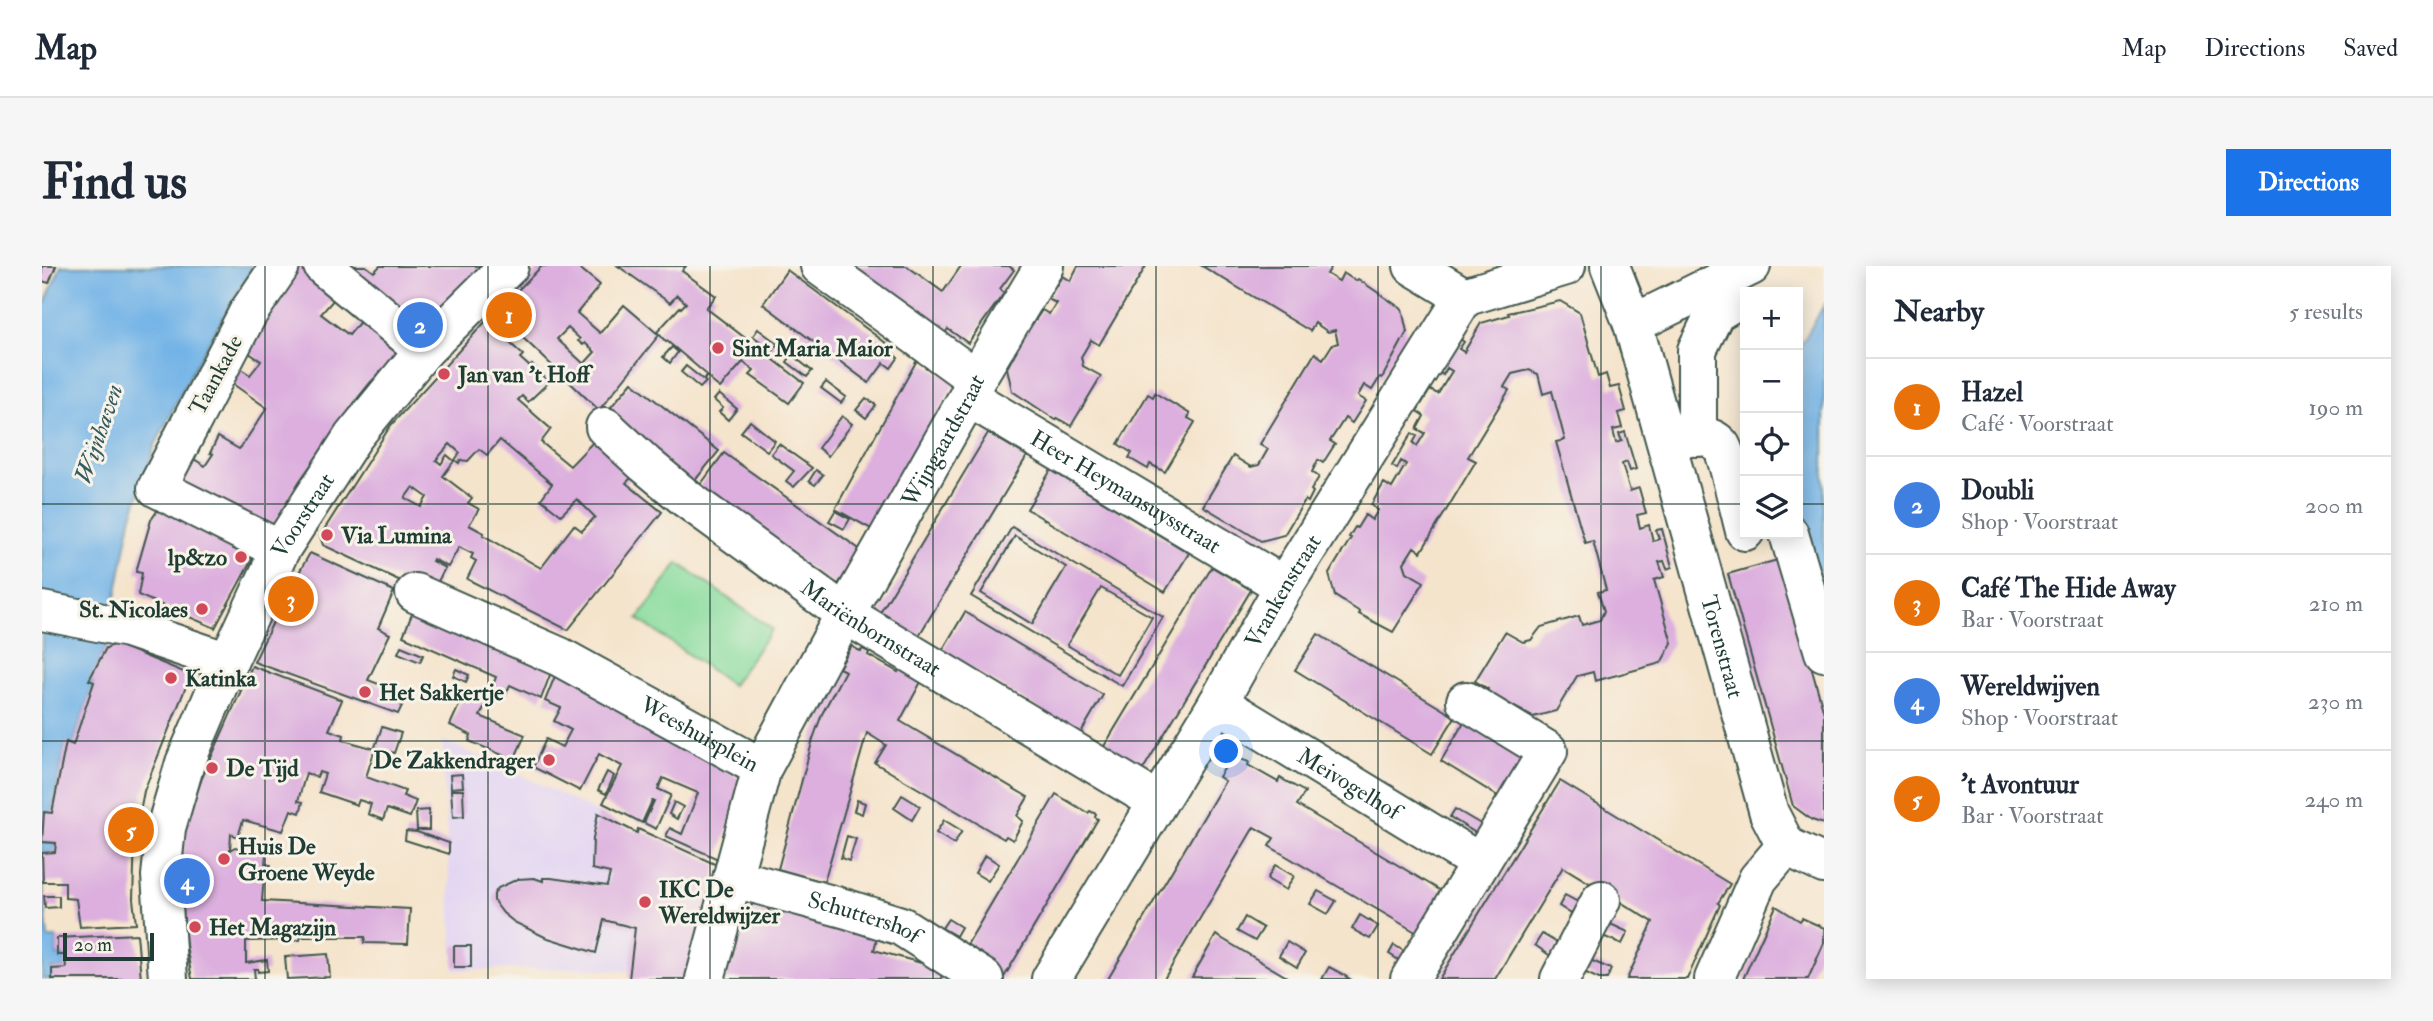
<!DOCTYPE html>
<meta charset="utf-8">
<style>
body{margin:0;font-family:"IM FELL Double Pica",serif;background:#f6f6f7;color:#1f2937}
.controls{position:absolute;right:21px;top:21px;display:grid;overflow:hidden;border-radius:0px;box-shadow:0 4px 18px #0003}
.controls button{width:63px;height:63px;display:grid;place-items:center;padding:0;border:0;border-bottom:2px solid #e0e1e3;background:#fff;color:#1f2937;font:35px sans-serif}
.scale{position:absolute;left:21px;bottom:18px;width:91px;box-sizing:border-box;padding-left:7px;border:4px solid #1f3d34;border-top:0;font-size:19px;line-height:24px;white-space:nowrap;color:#1f3d34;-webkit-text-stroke:5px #f7f3e8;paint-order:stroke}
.you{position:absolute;left:1185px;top:486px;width:24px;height:24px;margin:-18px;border:5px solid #fff;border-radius:50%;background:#1a73e8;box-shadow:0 0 0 10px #1a73e833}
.badge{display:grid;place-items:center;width:46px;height:46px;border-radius:50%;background:#1a73e8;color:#fff;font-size:23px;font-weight:700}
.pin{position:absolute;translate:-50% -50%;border:4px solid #fff;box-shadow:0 2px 7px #0006}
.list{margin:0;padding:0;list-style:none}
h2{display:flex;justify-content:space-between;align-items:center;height:91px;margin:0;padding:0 28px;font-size:30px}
h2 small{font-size:23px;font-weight:400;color:#747a83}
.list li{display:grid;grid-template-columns:46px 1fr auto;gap:21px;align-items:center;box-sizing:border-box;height:98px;padding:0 28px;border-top:2px solid #e0e1e3}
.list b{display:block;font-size:26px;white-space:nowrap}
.list p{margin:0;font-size:23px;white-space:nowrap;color:#747a83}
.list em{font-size:23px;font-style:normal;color:#747a83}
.icon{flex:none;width:38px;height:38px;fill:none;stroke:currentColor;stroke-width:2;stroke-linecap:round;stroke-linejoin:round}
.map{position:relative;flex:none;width:1782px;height:713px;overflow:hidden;border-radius:0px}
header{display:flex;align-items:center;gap:42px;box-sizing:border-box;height:98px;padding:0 35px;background:#fff;border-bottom:2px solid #e0e1e3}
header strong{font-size:33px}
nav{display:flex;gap:38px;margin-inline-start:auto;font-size:24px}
.intro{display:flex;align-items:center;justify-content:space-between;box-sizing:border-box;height:168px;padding:0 42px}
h1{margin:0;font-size:49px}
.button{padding:18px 32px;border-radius:0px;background:#1a73e8;color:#fff;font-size:24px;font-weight:700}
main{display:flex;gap:42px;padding:0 42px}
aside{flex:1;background:#fff;border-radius:0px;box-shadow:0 4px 18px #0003}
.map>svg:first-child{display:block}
.built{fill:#e2d4f3}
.green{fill:#89dc9e;stroke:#548c69;stroke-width:2}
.water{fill:#73b4e7;stroke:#49788e;stroke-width:2}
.building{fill:#dcafde;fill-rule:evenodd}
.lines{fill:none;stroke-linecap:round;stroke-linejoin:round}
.minor-casing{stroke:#3f564b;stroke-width:42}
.minor{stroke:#fff;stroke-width:38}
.grid{fill:none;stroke:#1f3d34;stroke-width:2;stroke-opacity:0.55}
.poi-dot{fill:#d1495b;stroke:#f7f3e8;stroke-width:2.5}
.labels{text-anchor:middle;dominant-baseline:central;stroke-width:6;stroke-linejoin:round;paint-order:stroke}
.poi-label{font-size:23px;font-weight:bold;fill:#1f3d34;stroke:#f7f3e8;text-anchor:start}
.street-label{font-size:23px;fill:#1f3d34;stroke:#f7f3e8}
.water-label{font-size:24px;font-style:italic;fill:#345b61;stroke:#f7f3e8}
</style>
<header>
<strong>Map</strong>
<nav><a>Map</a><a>Directions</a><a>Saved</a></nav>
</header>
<div class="intro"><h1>Find us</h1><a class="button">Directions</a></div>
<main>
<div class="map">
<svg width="1782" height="713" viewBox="0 0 1782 713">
<rect width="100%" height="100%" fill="#f7f3e8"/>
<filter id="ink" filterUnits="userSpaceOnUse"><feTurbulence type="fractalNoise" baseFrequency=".0143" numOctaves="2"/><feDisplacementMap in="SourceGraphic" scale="14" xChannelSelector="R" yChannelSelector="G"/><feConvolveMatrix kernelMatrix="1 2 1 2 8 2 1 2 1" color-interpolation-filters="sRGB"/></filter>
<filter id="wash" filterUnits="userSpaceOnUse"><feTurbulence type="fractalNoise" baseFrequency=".00686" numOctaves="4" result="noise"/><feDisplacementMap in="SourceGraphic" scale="28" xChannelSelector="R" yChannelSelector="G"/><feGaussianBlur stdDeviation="1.57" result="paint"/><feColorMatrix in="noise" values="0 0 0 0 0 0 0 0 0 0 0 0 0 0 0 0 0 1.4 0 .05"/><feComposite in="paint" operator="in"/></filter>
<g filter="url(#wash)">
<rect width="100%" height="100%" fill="#f5e4cc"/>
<polygon class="built" points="400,474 481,510 595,566 596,563 675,599 587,712 587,705 536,702 412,704"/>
<polygon class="green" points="636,297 730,363 690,419 596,353"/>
<g class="water">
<polygon points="19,0 211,0 153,100 113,179 89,253 64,382 48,414 52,416 31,479 24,477 10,547 2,546 0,576 14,577 13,586 0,587 0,44"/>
<polygon points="1782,39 1782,329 1756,238 1756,84"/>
<polygon points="0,607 6,672 15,672 15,689 23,689 24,702 10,703 10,713 0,713"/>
</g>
<g id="blocks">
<g class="building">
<polygon points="0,0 14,0 7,17 0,15"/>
<polygon points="249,0 273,0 299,25 279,48 307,69 325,47 365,79 328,117 315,133 257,216 226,268 129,222 147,190 163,200 171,188 168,187 176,171 197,183 199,181 225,142 181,111 190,97 208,109 219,95 198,81"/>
<polygon points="290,0 324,0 332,6 338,0 447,0 377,68"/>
<path d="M500,0H535L558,19L535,47L558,67L582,39L617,69L557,144L458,50V42ZM526,62L538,73L536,75L541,79L543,77L553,86L542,98L515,73Z"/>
<polygon points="576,0 644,0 640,5 674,30 664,42 762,117 747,137 708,109 712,105 701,96 678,122 668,114 669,113 665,110 662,114 664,108 625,75 624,76 615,66 638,41 639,42 644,37 635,29 628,37"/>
<polygon points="802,0 865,0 901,26 919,0 967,0 972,4 958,23 962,27 926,77 906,63 903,67"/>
<polygon points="1036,0 1104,0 1057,79 1049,74 1039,91 1041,100 1059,110 1029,160 1015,152 1014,154 970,125 965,102 990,55 992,56 1000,44 1007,48 1014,37 1006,33 1020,10 1028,15"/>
<polygon points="1160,0 1290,0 1285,8 1297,15 1301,7 1314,15 1316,13 1360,43 1365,66 1340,112 1338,111 1330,124 1322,119 1316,130 1324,135 1310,157 1303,152 1288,175 1293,178 1281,197 1276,194 1270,206 1277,211 1269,224 1271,226 1266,236 1263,234 1242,269 1219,275 1161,240 1191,190 1209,201 1217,199 1226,183 1218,178 1273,87 1281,93 1290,79 1296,77 1293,64 1286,66 1273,57 1268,65"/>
<polygon points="745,4 852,83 850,86 856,92 849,102 842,97 827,117 721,38"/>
<polygon points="1518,35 1538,47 1556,111 1564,108 1568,122 1577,120 1584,145 1576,147 1580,162 1571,164 1574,177 1580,175 1577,168 1583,166 1594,203 1588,205 1585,196 1580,198 1588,225 1597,222 1604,247 1595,249 1598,262 1607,259 1611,275 1617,273 1614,264 1620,263 1630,301 1625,303 1622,295 1617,296 1622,311 1612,314 1630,377 1619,397 1553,415 1551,406 1535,410 1514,445 1491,451 1445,426 1446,423 1433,415 1463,366 1481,376 1489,374 1499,361 1537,350 1540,359 1558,354 1562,345 1556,326 1564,324 1551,275 1543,277 1514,176 1523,174 1510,125 1501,128 1496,108 1487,104 1470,108 1462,121 1467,124 1426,191 1434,195 1379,286 1372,281 1362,297 1365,306 1382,316 1351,366 1317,348 1318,346 1293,330 1287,308 1309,272 1307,271 1313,261 1315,262 1323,249 1330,254 1336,244 1329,239 1342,217 1350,222 1364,198 1359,195 1355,203 1350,200 1370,167 1375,170 1371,177 1375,180 1383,167 1375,163 1382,150 1375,145 1388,124 1396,128 1410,105 1405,102 1401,109 1396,106 1417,72 1422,76 1417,83 1422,86 1439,57 1467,49 1466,47"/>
<path d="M444,55L481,89L478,92L488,101L490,99L507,116L486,136L480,130L476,134L509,163L499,176L528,200L556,171L590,211L584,217L620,246L526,364L425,313L434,295L429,292L431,288L417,281L406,301L391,293L390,295L403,302L392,323L363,317L281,279L278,270L349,159ZM458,174L510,218L499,233L519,249L535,233L553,251L540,265L532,259L499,302L441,269L442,267L427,259L437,243L426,237L430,232L401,210L412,195L405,189L399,198L394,194L408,178L418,187L413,194L417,197L418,194L426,195L437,183L445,189ZM371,221L385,231L379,241L363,232Z"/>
<polygon points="716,63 736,78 731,85 711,70"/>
<polygon points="630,81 636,86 628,97 621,91"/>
<polygon points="750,89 770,105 765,111 745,96"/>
<polygon points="875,94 914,115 831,264 793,243"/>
<polygon points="644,100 664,116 658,122 639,106"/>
<polygon points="590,116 677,185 650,218 563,148"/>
<polygon points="784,116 804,131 799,137 779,122"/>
<polygon points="1113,127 1148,148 1146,152 1153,156 1123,206 1108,198 1106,203 1087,192 1090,187 1076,178 1106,128 1111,131"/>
<polygon points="677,128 695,143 686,154 677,146 681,142 672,134"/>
<polygon points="824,132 834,139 824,152 814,144"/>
<polygon points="800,150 810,158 786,190 776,182"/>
<polygon points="708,155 733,175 725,185 699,166"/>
<polygon points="946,167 985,190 876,371 838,347"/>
<polygon points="737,178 770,202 752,221 744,215 752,205 729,188"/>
<polygon points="682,187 820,285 794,321 656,222"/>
<polygon points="774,204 781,209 773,219 767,215"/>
<polygon points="1009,204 1147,287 1123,326 985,243"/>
<polygon points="120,238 215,284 173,362 96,329 100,307 94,306 109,254"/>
<polygon points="793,245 808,253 802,263 787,255"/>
<path d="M970,261L1121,351L1080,420L929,330ZM973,270L1024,301L990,358L939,327ZM1059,322L1110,351L1076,409L1025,379Z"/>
<polygon points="268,287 352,325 336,362 348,368 326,414 365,429 356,448 212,396 241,335"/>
<polygon points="1739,293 1782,447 1782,558 1770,554 1751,540 1686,308"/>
<polygon points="1170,301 1209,324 1100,505 1061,482"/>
<polygon points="375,336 512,398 499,433 468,419 462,432 448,427 454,411 361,370"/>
<polygon points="923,346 1061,429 1038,468 900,385"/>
<polygon points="1276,368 1413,451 1390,488 1253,404"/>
<polygon points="74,378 144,407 147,413 102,525 93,571 91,633 94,658 38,661 34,633 23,632 23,616 1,616 0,587 13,586 14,577 0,576 2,546 10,547 24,476 31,479 52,416 47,414 64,382"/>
<polygon points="359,380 381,389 378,396 356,387"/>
<polygon points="810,380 816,384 819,385 821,383 827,386 826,389 856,406 858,402 880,414 858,455 986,531 975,550 981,555 971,574 964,570 962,573 833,497 844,479 825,467 782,616 736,603 771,473 780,448 803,405 797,402"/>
<polygon points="210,400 300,434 287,464 302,469 301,474 333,483 324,511 363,525 361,530 374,535 368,551 345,543 341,554 326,548 329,538 317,534 315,539 277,526 283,508 277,506 275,511 264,507 256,535 261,536 258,547 249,544 241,565 201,554 196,571 189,568 188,584 193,581 224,588 223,598 229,599 229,612 222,611 220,635 368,643 366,678 322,677 323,671 259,671 258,674 204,675 204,697 225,694 226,705 216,706 216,703 212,703 213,713 150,713 144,679 140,633 142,564 160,512"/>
<polygon points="517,400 701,515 676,593 624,570 628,562 640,568 656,527 621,512 616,523 629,529 614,563 602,557 612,535 610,535 600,557 561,537 580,500 557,488 538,525 491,501 504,473 520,481 529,464 512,455 519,442 503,435"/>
<polygon points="414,403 427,409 424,416 411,410"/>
<polygon points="424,424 446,433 438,450 483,469 472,494 427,475 429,469 408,459"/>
<polygon points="1422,456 1483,493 1459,532 1399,495"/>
<polygon points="340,461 359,467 352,487 333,481"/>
<polygon points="1190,490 1207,496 1206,499 1236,516 1238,512 1263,526 1255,539 1401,626 1377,668 1227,580 1232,572 1212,561 1122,713 1066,713 1183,515 1177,511"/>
<polygon points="565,506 572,510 564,528 556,524"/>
<polygon points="420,508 421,521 409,522 408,509"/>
<polygon points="1518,515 1688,618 1676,637 1678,639 1645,713 1585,713 1611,656 1521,601 1453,713 1397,713"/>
<polygon points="409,524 421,524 422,550 411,551"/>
<polygon points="1014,528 1046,547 1048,545 1054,548 1053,551 1056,553 961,713 919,689"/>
<polygon points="860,529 878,540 870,554 852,542"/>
<polygon points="815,534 823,537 820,548 812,545"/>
<polygon points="632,536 641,541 635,553 627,548"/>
<polygon points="1413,543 1442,560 1437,569 1408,551"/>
<polygon points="387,544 387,564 375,564 374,545"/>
<polygon points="556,547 595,567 596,563 675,599 648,713 587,713 593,662 562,654 554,687 503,671 472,656 461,647 452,635 452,628 456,622 476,613 492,612 501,615 501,612 509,612 565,620 568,607 550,603 551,572"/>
<polygon points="902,554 920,565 912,578 894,567"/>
<polygon points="364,565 375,566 407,577 407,588 363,574"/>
<polygon points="805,570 814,573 807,595 799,592"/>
<polygon points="943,589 957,598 946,615 933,607"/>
<polygon points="1233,599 1252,610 1244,624 1225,613"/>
<polygon points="1276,625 1294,635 1286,648 1268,638"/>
<polygon points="1523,629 1541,639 1534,651 1517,640"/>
<polygon points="2,630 17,630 17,641 3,642"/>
<polygon points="720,633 729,648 735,645 737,638 837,664 832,684 901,703 899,713 680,713 696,655 710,659 716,656 707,641"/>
<polygon points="1734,640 1758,655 1760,652 1782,662 1782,677 1766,713 1701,713"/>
<polygon points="1318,649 1336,660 1328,673 1310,663"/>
<polygon points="1203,651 1221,662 1213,675 1195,665"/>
<polygon points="906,653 919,661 914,670 900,662"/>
<polygon points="1564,656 1586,666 1580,678 1558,669"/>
<polygon points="95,668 99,713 10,713 10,703 24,702 23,689 15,689 15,672"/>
<polygon points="1500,668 1517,678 1510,691 1493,679"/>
<polygon points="1174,669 1248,713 1150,711"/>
<polygon points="1245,676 1263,687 1255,701 1237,690"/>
<polygon points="1352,679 1365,687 1360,696 1347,688"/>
<rect x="412" y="680" width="17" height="21"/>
<polygon points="286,688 288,711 245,713 243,691"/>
<polygon points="1548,694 1569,703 1565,713 1557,713 1542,706"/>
<polygon points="1287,701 1297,706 1308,713 1280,713"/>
</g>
</g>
</g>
<g filter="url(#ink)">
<use href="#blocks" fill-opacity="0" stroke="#3f564b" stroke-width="2"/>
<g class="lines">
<defs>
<g id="minor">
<polyline points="238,0 206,47 115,222 238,284"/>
<polyline points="281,0 382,84"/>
<polyline points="778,0 934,113"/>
<polyline points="1371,0 1422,31"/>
<path id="s1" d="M1568,0L1591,58L1727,547L1744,580"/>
<polyline points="1591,58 1709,0"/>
<path id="s2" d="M926,131L1242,320"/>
<path id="s3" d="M563,161L603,198L645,233L803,348L1116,536"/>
<polyline points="1655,171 1655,84 1673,47 1688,38"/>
<path d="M1633,175C1647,170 1668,166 1679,180C1685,188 1699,250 1703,265"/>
<polyline points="1747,268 1782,386"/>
<path id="s4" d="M373,327L518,391L720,502"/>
<polyline points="0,345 86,362 186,396"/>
<path id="s5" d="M1176,437L1438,597"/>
<polyline points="1744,580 1782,598"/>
<path id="s6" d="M692,612L805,643L859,660L942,713"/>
<path id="s7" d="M126,713L119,610L124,562L143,497L186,396L238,284L311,171L382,84L467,0"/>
<path id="s8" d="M663,713L720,502L803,348L926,131L934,113L1002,0"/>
<path id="s9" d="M1009,713L1176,437L1242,320L1422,31L1524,0"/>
<polyline points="1368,713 1506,485 1424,435"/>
<polyline points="1518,713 1559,634"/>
<polyline points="1672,713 1716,613 1744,580"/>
</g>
</defs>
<use href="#minor" class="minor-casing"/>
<use href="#minor" class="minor"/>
</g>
</g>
<path class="grid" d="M223,0V713M446,0V713M668,0V713M891,0V713M1114,0V713M1336,0V713M1559,0V713M0,238H1703M1756,238H1782M0,475H1782"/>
<g class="poi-dot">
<circle cx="676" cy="82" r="7"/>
<circle cx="402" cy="108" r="7"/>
<circle cx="285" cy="269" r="7"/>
<circle cx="199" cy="291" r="7"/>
<circle cx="160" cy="343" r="7"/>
<circle cx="129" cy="412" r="7"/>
<circle cx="323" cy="426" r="7"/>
<circle cx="507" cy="494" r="7"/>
<circle cx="170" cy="502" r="7"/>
<circle cx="182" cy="593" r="7"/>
<circle cx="603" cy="636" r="7"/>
<circle cx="153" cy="661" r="7"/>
</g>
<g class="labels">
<g class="poi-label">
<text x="690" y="82">Sint Maria Maior</text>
<text x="416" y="108">Jan van 't Hoff</text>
<text x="299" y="269">Via Lumina</text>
<text x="185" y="291" text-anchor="end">lp&amp;zo</text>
<text x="146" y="343" text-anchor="end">St. Nicolaes</text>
<text x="143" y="412">Katinka</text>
<text x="337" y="426">Het Sakkertje</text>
<text x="493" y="494" text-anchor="end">De Zakkendrager</text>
<text x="184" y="502">De Tijd</text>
<text x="196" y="580">Huis De<tspan x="196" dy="26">Groene Weyde</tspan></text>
<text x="617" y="623">IKC De<tspan x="617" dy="26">Wereldwijzer</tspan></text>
<text x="167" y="661">Het Magazijn</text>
</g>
<g class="street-label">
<text transform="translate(174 109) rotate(-62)">Taankade</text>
<text stroke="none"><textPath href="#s8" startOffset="593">Wijngaardstraat</textPath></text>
<text stroke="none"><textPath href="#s2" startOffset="184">Heer Heymansuysstraat</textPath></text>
<text stroke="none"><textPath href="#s7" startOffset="494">Voorstraat</textPath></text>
<text stroke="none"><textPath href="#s9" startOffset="452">Vrankenstraat</textPath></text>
<text stroke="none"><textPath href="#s3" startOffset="334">Mariënbornstraat</textPath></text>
<text stroke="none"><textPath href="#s1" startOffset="397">Torenstraat</textPath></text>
<text stroke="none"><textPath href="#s4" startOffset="318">Weeshuisplein</textPath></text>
<text stroke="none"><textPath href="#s5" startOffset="154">Meivogelhof</textPath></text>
<text stroke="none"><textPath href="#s6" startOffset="136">Schuttershof</textPath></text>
</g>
<g class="water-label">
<text transform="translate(57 168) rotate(-71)">Wijnhaven</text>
</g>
</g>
</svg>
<div class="controls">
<button>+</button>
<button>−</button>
<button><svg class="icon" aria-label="locate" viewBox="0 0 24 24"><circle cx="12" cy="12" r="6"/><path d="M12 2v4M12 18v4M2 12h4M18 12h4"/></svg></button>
<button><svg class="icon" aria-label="layers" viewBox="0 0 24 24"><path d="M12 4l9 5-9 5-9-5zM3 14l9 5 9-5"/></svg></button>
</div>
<div class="scale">20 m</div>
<div class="you"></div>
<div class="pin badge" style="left:467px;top:49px;background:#e8710a">1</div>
<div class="pin badge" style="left:378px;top:59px;background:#3f7fe0">2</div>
<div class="pin badge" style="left:249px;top:333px;background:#e8710a">3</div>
<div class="pin badge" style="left:145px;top:615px;background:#3f7fe0">4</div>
<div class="pin badge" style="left:89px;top:564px;background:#e8710a">5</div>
</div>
<aside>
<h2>Nearby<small>5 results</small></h2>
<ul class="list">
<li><span class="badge" style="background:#e8710a">1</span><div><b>Hazel</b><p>Café · Voorstraat</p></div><em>190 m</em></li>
<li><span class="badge" style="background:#3f7fe0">2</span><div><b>Doubli</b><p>Shop · Voorstraat</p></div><em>200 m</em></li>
<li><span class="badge" style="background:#e8710a">3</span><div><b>Café The Hide Away</b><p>Bar · Voorstraat</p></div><em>210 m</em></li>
<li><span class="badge" style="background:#3f7fe0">4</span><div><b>Wereldwijven</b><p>Shop · Voorstraat</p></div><em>230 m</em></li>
<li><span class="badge" style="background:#e8710a">5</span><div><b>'t Avontuur</b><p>Bar · Voorstraat</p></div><em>240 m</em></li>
</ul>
</aside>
</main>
